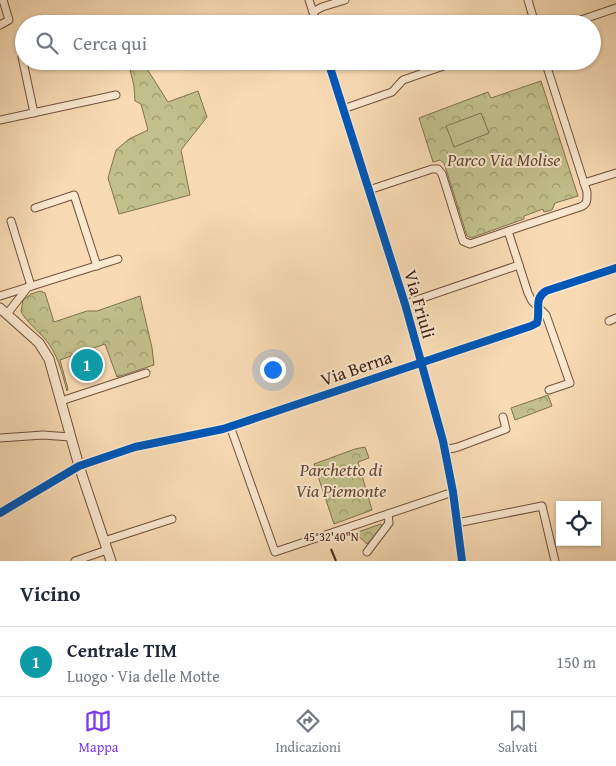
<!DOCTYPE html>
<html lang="it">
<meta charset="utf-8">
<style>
body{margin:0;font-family:"Gentium Book Plus",serif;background:#f6f6f7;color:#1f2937}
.controls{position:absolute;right:15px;bottom:15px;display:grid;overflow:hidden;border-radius:0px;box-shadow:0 1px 4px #0004}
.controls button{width:45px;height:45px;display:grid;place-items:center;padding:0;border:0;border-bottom:1px solid #e0e1e3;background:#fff;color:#1f2937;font:25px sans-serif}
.you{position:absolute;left:272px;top:369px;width:18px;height:18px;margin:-12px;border:4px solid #fff;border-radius:50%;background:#1a73e8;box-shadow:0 0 0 8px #1a73e833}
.badge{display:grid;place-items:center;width:32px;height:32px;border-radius:50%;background:#7c3aed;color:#fff;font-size:16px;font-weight:700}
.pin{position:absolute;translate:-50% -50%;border:2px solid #fff;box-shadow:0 1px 5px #0006}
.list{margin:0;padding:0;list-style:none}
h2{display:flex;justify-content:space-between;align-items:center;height:65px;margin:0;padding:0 20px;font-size:21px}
h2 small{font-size:16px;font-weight:400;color:#747a83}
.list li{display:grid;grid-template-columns:32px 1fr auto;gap:15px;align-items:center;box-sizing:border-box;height:70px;padding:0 20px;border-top:1px solid #e0e1e3}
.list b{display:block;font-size:19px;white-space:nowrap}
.list p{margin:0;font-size:16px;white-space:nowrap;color:#747a83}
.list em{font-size:16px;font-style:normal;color:#747a83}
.icon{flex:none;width:28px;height:28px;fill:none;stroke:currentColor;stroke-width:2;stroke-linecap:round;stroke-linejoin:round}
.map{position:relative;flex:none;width:616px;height:561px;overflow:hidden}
.search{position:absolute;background:#fff;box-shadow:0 1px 4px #0004;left:15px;right:15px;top:15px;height:55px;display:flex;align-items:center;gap:12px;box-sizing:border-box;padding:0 18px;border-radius:28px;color:#747a83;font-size:19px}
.sheet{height:135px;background:#fff}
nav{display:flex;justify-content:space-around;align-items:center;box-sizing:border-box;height:70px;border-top:1px solid #e0e1e3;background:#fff;font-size:14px;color:#747a83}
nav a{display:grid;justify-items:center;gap:2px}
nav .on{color:#7c3aed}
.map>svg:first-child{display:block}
.park{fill:url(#park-crowns);stroke:#827050}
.pitch{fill:#c1bf8b;stroke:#827050}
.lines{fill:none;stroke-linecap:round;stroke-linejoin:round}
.minor-casing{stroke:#70503c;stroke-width:9}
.tertiary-casing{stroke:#70503c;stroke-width:11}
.minor{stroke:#fae8cf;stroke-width:7}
.tertiary{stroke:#fae8cf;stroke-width:9}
.cycleway-casing{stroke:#fae8cf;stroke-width:11}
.cycleway{stroke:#0057b8;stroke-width:8}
.ticks{fill:none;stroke:#422214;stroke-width:2}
.labels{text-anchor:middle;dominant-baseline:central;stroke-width:4;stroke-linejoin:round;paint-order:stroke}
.park-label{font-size:18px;font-style:italic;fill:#624932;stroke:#fae8cf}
.street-label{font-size:18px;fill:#422214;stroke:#fae8cf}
.ticks-label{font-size:12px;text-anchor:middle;fill:#422214;stroke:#fae8cf;stroke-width:4;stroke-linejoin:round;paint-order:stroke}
</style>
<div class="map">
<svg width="616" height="561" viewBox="0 0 616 561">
<defs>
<pattern id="park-crowns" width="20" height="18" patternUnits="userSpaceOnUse" patternTransform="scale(1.25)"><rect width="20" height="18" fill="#c1bf8b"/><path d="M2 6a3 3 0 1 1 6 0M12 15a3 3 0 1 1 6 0" fill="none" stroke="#9e9b70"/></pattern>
</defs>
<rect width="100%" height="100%" fill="#f8dbb5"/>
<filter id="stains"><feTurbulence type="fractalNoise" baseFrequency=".004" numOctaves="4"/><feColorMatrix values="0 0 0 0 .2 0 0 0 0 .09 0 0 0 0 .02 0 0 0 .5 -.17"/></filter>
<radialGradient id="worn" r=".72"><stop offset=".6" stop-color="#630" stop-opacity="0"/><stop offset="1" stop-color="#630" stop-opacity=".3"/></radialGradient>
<g class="park">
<polygon points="128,61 142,61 168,102 198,91 207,117 181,150 190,195 119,214 108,178 116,150 129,139 148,130 141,104 135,101 134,86"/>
<polygon points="541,81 578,196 555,203 552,210 544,212 543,209 524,216 524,219 471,238 467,236 444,163 440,160 433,162 419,118 488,92 491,98"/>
<path d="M40,291L45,293L54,322L87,311H97L140,296L152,348L154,365L117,377L105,344L60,360L68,389L67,391C62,373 58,354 45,339C37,330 28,323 21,312L23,300L31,294Z"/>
<polygon points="548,395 552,406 515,420 511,408"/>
<polygon points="365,447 369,458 358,462 372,510 334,524 314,464 355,449"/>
<polygon points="381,524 382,527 367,544 355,533"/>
</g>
<polygon class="pitch" points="481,113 489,133 454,147 446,126"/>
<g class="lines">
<defs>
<g id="minor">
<polyline points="309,0 317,24"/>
<polyline points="528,0 535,24"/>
<polyline points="313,12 322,7 345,0"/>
<polyline points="569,24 616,8"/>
<polyline points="0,25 9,20 3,0"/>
<polyline points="24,54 22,57 34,113"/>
<polyline points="328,61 405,304 443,441 453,492 462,561"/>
<polyline points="343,109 392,92 403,80 458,61"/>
<polyline points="0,120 116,95"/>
<polyline points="584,183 616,173"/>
<polyline points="369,190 432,169 438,169 442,174 463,241 470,244 508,231 528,293 532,301 546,315 570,383 549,390"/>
<polyline points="35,208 74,195 97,266"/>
<polyline points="11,221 31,286"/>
<path d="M508,231L580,207C588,204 587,200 587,192L545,61"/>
<polyline points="0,296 118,259"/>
<polyline points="405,304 519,265"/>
<polyline points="7,314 28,287"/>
<polyline points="609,321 616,318"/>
<polyline points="61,401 146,373"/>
<polyline points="230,426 275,552 453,492"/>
<polyline points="0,438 43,435 70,437"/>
<polyline points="445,450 458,447 506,429 503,417"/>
<path d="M0,513L79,466L135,447L223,429L531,326L537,323C541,310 533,299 546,291L616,268"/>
<polyline points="457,523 542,506 555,561"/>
<polyline points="104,541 172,519"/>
<polyline points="367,552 389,523 388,514"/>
<polyline points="75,561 107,550"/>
</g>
<polyline id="tertiary" points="0,308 39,343 49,359 79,466 111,561"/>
</defs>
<use href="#minor" class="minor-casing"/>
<use href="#tertiary" class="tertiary-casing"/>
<use href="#minor" class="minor"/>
<use href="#tertiary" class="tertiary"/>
<defs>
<g id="cycleway">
<polyline points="328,61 405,304 443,441 453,492 462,561"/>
<path d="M0,513L79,466L135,447L223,429L531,326L537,323C541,310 533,299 546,291L616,268"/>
</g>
</defs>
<use href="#cycleway" class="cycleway-casing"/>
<use href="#cycleway" class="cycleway"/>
</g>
<path class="ticks" d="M331,549L336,561"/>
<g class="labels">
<g class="park-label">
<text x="504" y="159">Parco Via Molise</text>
<text x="341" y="469">Parchetto di<tspan x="341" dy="21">Via Piemonte</tspan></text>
</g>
<g class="street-label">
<text transform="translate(420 304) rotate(74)">Via Friuli</text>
<text transform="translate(356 368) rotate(-19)">Via Berna</text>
</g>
</g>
<g class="ticks-label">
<text x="331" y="541">45°32'40"N</text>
</g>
<rect width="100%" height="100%" filter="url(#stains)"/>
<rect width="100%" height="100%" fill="url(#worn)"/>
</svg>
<div class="controls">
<button><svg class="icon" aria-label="locate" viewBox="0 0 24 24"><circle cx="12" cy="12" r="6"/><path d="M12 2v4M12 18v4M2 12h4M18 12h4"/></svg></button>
</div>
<div class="you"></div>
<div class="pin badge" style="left:87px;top:365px;background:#0f9aa8">1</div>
<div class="search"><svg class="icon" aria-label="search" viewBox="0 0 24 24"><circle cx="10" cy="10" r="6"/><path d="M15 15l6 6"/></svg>Cerca qui</div>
</div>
<section class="sheet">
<h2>Vicino<small></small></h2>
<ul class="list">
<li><span class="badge" style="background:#0f9aa8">1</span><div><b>Centrale TIM</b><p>Luogo · Via delle Motte</p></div><em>150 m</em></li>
</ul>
</section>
<nav>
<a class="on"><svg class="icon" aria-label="map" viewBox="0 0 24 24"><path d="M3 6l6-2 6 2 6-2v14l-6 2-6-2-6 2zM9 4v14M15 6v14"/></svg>Mappa</a>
<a><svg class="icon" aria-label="directions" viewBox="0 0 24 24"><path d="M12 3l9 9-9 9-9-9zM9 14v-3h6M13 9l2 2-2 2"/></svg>Indicazioni</a>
<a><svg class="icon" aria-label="saved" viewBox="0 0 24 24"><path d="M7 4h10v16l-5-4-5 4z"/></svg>Salvati</a>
</nav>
